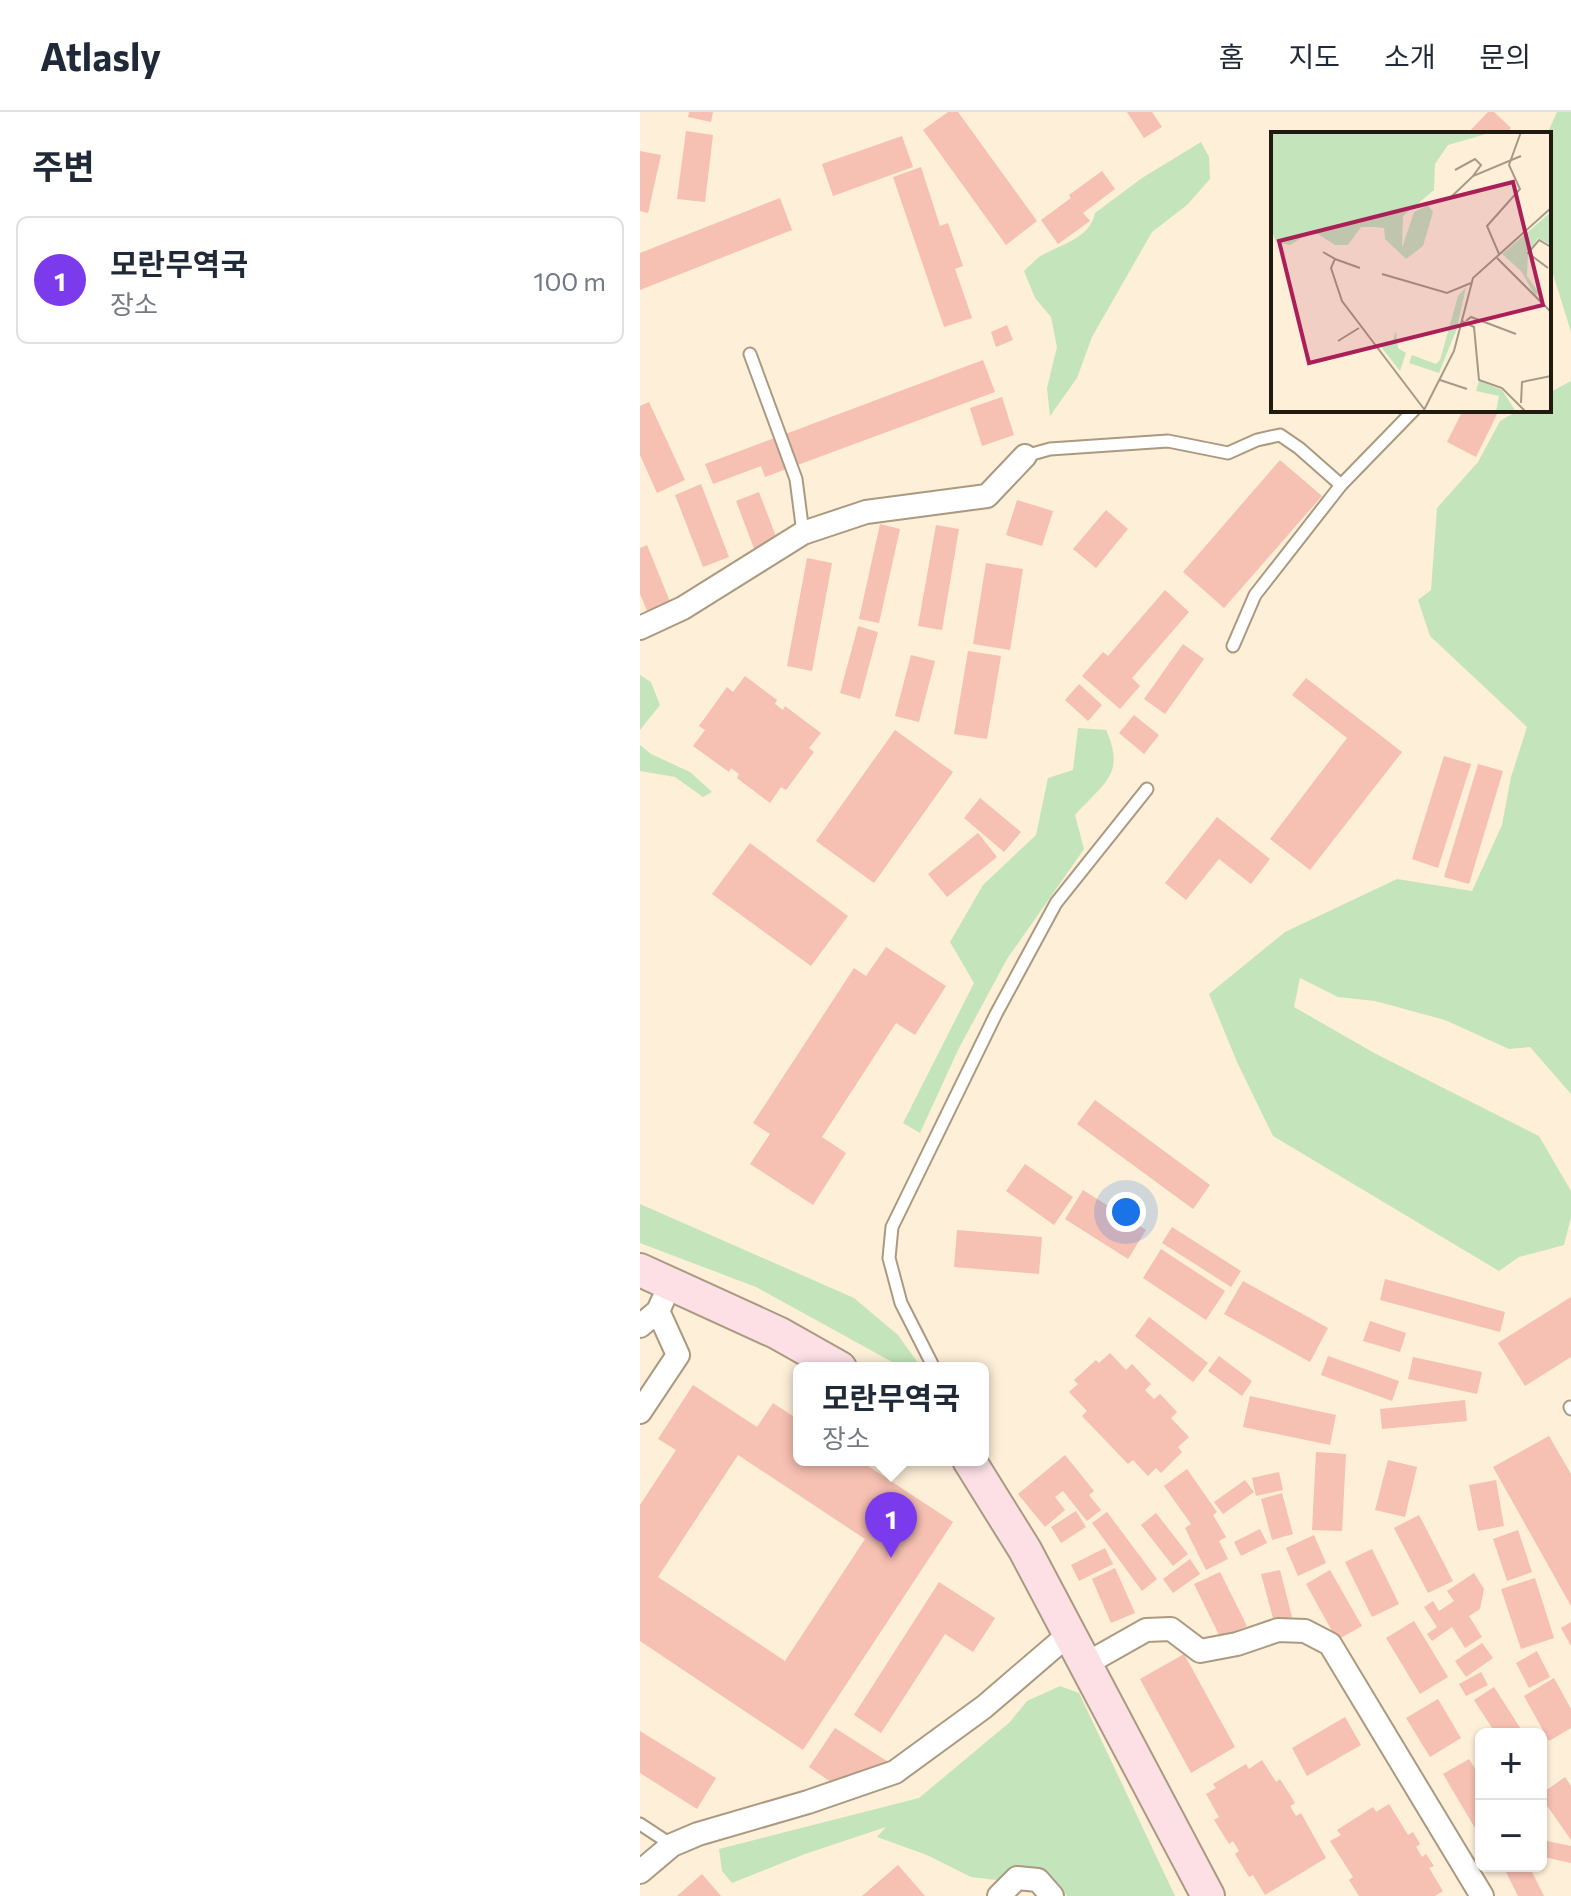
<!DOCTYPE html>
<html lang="ko">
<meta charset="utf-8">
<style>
body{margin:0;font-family:Commissioner,"Noto Sans KR",sans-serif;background:#f2f2f3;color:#1f2937}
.controls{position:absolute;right:24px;bottom:24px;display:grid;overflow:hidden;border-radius:12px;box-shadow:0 2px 6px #0004}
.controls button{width:72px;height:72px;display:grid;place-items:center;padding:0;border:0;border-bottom:2px solid #e0e1e3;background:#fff;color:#1f2937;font:40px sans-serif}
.you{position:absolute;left:486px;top:1100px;width:28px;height:28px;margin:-20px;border:6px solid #fff;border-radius:50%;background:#1a73e8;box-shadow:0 0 0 12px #1a73e833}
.badge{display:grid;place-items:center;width:52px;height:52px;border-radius:50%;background:#7c3aed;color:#fff;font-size:26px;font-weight:700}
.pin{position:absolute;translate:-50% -66px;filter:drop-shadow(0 2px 4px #0008)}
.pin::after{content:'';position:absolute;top:42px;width:28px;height:24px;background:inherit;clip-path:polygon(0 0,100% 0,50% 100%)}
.popup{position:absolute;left:153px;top:1250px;width:196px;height:104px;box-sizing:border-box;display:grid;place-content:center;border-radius:12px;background:#fff;filter:drop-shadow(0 2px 6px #0005);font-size:26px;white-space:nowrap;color:#747a83}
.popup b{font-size:30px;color:#1f2937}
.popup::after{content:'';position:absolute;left:50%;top:100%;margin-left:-16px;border:16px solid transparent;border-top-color:#fff}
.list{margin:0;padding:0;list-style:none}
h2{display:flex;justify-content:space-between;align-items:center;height:104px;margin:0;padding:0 32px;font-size:34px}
h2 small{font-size:26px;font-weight:400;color:#747a83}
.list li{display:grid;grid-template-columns:52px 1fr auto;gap:24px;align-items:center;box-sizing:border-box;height:128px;margin:0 16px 16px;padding:0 16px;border:2px solid #e0e1e3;border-radius:12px}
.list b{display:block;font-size:30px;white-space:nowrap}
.list p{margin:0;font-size:26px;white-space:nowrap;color:#747a83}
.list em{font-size:26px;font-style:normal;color:#747a83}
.map{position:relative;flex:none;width:931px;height:1784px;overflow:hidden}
header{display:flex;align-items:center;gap:48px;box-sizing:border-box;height:112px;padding:0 40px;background:#fff;border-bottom:2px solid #e0e1e3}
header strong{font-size:38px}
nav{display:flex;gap:44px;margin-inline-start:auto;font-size:28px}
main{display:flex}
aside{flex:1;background:#fff}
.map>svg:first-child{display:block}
.green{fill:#c4e4bc}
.building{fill:#f6c0b2;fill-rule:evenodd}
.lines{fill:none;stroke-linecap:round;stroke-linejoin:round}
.lane-casing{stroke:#ab9a80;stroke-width:15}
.street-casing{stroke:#ab9a80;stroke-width:26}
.secondary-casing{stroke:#ab9a80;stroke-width:36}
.lane{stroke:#fff;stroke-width:11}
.street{stroke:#fff;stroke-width:22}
.secondary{stroke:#fce0e6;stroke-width:32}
.inset-road{fill:none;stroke:#a59a88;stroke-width:2}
.view{fill:#ac1e58;fill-opacity:0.15;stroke:#ac1e58;stroke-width:4}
.inset-edge{fill:none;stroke:#201a10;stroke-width:4}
</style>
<header>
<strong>Atlasly</strong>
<nav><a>홈</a><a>지도</a><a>소개</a><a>문의</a></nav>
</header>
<main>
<aside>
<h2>주변<small></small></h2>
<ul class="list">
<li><span class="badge">1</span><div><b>모란무역국</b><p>장소</p></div><em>100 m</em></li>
</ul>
</aside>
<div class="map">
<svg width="931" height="1784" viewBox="0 0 931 1784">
<rect width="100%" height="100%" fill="#feefd8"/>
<g class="green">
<polygon points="917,0 931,0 931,220 909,149 909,22 907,22"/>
<path d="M561,30L569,45L570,67L547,93L512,120L452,225L437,266L410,304L407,276L417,235L411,205L395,186L384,159C389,154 394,149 399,145C420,132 450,127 455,101L502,66Z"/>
<polygon points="931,269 931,982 890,935 869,937 805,908 735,889 698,885 660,866 654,895 736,942 899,1024 931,1079 931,1105 924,1133 879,1145 859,1159 633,1024 597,950 569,882 645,820 757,767 832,779 862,713 871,665 887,615 790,524 778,488 791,478 797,396 838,350 860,309 879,298 909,298 909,281"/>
<polygon points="0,563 11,570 20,593 0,618"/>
<path d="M438,616L466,618C486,662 464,671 435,703L444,737L367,847L318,938L280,1021L263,1011L334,871L310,830L343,773L396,723L408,666L433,658Z"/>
<polygon points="0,633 11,642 50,660 72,680 63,685 35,665 0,659"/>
<polygon points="0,1092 214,1186 258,1223 278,1251 270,1256 263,1256 116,1175 0,1131"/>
<polygon points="420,1574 439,1581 535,1784 427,1784 419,1774 406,1766 374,1761 356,1768 331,1765 287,1743 237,1725 246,1715 165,1742 92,1771 82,1759 79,1737 279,1686 370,1610 387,1589"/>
</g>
<g class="building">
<polygon points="49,0 73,0 71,10 48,5"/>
<polygon points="308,0 318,0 397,109 366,133 283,18"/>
<polygon points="487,0 512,0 522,15 504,26"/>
<polygon points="848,0 854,0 871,16 866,22 827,22"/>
<polygon points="46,19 73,23 65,90 37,87"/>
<polygon points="262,24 273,55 193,84 182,52"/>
<polygon points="0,39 21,43 8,101 0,99"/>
<polygon points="281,55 300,114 308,111 323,154 315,157 332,206 304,215 253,65"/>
<polygon points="462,59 475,77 443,101 450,109 418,132 401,108 431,86 429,83"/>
<polygon points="140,86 152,118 0,178 0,141"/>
<polygon points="367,213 373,228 356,235 351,220"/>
<polygon points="343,248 355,280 125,365 121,354 73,372 65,352"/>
<polygon points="362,285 374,323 342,334 330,296"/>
<polygon points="9,290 45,368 17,381 0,343 0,294"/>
<polygon points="823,298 859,298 836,345 807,330"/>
<polygon points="640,348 682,384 584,496 543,460"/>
<polygon points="61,372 89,445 63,455 35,383"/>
<polygon points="119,380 138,430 115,439 96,389"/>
<polygon points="377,388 413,399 402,434 366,423"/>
<polygon points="466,398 488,417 456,456 433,437"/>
<polygon points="240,412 260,417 239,511 219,507"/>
<polygon points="296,413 319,417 302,518 278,514"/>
<polygon points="7,433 31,492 8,501 0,482 0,436"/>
<polygon points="167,446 192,451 172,559 147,554"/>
<polygon points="346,451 383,457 370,538 333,532"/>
<polygon points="525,478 549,500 492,566 500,574 480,597 442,564 463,540 468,544"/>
<polygon points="218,514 238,520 220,587 200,581"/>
<polygon points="543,532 564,547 525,602 504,587"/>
<polygon points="328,539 361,544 347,627 314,622"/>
<polygon points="271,543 295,549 279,610 255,604"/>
<polygon points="105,564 137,588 135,592 143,598 145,594 181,621 169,636 174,640 146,678 141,675 130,691 97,666 99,662 91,656 89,660 53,634 65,618 59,614 87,575 93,580"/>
<polygon points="666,566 762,640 670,758 630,727 707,626 652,583"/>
<polygon points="439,572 462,593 448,609 425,588"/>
<polygon points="494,603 519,623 504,642 479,621"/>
<polygon points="255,618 313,660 234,771 176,729"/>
<polygon points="804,644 831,652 798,756 772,747"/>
<polygon points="838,652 863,659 829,772 804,765"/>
<polygon points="340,686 381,720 364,740 324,706"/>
<polygon points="577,705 630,747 611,772 579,747 546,788 525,771"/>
<polygon points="338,721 357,745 307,785 288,762"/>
<polygon points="110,731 208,804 171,854 72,782"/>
<polygon points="246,835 306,874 275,923 256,911 182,1025 206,1041 173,1093 110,1052 130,1022 113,1011 214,856 226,864"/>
<polygon points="455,988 570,1073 553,1097 437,1012"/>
<polygon points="385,1052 433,1085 414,1113 366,1079"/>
<polygon points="443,1078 506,1118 488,1147 425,1107"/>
<polygon points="532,1115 601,1159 591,1175 522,1131"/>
<polygon points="317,1118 402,1125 399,1162 314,1155"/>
<polygon points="521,1137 585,1179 566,1208 503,1166"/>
<polygon points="745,1167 865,1200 860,1220 740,1188"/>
<polygon points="603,1169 688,1216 670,1250 584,1202"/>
<polygon points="931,1185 931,1245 885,1274 858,1231"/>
<polygon points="509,1205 568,1251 553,1270 495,1224"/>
<polygon points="730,1209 766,1221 760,1240 723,1229"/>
<polygon points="470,1241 486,1258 492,1252 511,1272 505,1278 514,1287 520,1282 537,1300 531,1306 549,1325 538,1335 542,1340 521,1361 516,1356 508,1364 493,1348 488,1352 442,1304 447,1299 429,1280 438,1272 434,1268 456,1248 459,1251"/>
<polygon points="579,1244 612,1269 602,1284 568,1259"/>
<polygon points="688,1244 759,1269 752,1289 681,1263"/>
<polygon points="773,1245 842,1260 837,1282 768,1267"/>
<path d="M53,1273L117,1315L133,1291L159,1308V1348H219L313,1410L163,1638L0,1529V1393L36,1338L18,1327ZM98,1343L225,1427L145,1549L18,1465Z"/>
<polygon points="610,1284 696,1303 690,1333 603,1315"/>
<polygon points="825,1288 827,1309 742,1317 740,1297"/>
<polygon points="909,1324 931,1362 931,1494 853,1355"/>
<polygon points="676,1340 706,1342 702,1419 672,1418"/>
<polygon points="425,1343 454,1379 449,1383 461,1398 447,1409 423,1379 415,1385 425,1398 405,1415 378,1382"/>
<polygon points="748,1348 777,1355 765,1405 735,1398"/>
<polygon points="547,1357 577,1400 573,1403 586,1425 579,1429 588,1447 566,1458 545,1416 551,1412 524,1374"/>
<polygon points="639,1360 643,1378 616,1384 612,1366"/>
<polygon points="605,1368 614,1380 583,1402 574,1390"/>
<polygon points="856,1368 864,1414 838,1419 829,1373"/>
<polygon points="642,1381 653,1422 632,1428 621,1387"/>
<polygon points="436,1399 446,1415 421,1431 411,1415"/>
<polygon points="467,1400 517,1467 502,1479 452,1411"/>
<polygon points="516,1401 548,1442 533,1454 501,1413"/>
<polygon points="779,1403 813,1469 788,1481 754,1416"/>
<polygon points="620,1417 627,1431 601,1444 594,1430"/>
<polygon points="878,1418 892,1460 867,1469 853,1427"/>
<polygon points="674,1423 686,1451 658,1464 646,1436"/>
<polygon points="465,1436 473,1452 439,1469 431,1453"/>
<polygon points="732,1437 759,1492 732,1505 705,1450"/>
<polygon points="550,1447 560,1462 533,1481 523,1467"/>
<polygon points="475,1456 495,1501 471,1511 452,1467"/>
<polygon points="640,1458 652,1505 634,1510 621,1462"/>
<polygon points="690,1458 722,1514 697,1528 666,1472"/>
<polygon points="580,1460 607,1514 581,1527 554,1472"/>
<polygon points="834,1461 844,1477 840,1497 829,1504 842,1525 825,1536 812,1515 792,1529 787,1522 797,1515 784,1495 793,1489 799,1499 814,1489 807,1479"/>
<polygon points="895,1466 914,1526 881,1537 861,1477"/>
<polygon points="299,1470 355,1506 333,1540 305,1522 241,1621 214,1603"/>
<polygon points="774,1509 808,1565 780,1582 746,1526"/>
<polygon points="931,1510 931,1534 921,1516"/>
<polygon points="842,1531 853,1546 826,1565 815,1549"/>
<polygon points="897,1539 910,1565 889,1576 876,1551"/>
<polygon points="544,1542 595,1635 551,1661 500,1567"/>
<polygon points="841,1560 848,1573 826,1584 819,1572"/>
<polygon points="914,1566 931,1597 931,1616 909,1629 884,1584"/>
<polygon points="854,1575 884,1622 856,1622 834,1588"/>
<polygon points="798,1587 821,1626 790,1645 766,1606"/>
<polygon points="705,1605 721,1633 667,1664 652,1636"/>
<polygon points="195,1616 250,1651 191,1670 169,1655"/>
<polygon points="0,1619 76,1666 57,1697 0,1661"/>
<polygon points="829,1647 841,1667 841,1719 838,1721 803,1662"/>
<polygon points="622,1648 636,1670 640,1667 655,1691 650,1694 656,1704 661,1701 686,1746 625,1783 613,1763 609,1765 595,1742 599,1739 593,1729 589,1732 574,1708 579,1705 566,1682 576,1676 573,1672 606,1652 609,1657"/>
<polygon points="925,1665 931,1674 931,1728 901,1685 901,1682"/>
<polygon points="749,1692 768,1723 773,1720 780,1732 776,1735 782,1745 786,1742 794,1754 789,1756 803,1779 795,1784 719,1784 709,1768 713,1765 690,1729 701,1723 697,1718 733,1695 736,1700"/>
<polygon points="907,1729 931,1734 931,1751 904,1745"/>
<polygon points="258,1753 285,1784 222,1784"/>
<polygon points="863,1754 889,1754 904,1784 878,1784"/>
<polygon points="62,1762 81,1784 37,1784"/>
</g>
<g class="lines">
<defs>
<g id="lane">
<polyline points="110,242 156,367 163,421"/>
<polyline points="385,344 410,337 528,329 588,341 617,328 640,323 659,336 701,373 774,298"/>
<polyline points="593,534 615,483 701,373"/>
<polyline points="294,1256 261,1191 249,1146 252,1115 356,902 416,791 507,677"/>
<polyline points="930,1295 931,1297"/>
<polyline points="0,1712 32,1733"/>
</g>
<g id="street">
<polyline points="0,516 43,496 163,421 226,400 347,384 385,344"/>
<polyline points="0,1214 18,1199 23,1188"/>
<polyline points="0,1300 38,1243 18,1199"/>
<polyline points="444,1553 506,1518 531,1517 560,1539 597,1532 638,1518 665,1519 690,1532 842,1784"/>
<polyline points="0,1760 32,1733 58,1722 168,1690 255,1660 344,1595 429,1522"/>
<polyline points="359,1784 377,1766 398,1768 412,1784"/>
</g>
<g id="secondary">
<polyline points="0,1158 138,1221 200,1256"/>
<polyline points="329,1348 385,1438 568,1784"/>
</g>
</defs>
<use href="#lane" class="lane-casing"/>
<use href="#street" class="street-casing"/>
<use href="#secondary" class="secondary-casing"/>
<use href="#lane" class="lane"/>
<use href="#street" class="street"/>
<use href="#secondary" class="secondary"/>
</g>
<g transform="translate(631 20)">
<rect width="280" height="280" fill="#feefd8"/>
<path d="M0,0H222L177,13L164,32L163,58L132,84L131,116L143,80L157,73L162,80L152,114L135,127L114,107L113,96L104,95H90L77,113H64L42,99L19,113L5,110L0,97ZM280,80V113L267,106L257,120L256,144L268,161L264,164L250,139L231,122ZM195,155L186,196L168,241L138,231L141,223L165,232L169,228L187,164ZM125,199L127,216L135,221L129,239L111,216L115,209L121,211ZM208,249L231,258L245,280L225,279L228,264L205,259Z" fill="#c4e4bc"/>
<path class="inset-road" d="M184,38L204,27L210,33L202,44M178,67L202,44L250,24M52,120L64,127L60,136L71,169L153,277M228,122L216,94L249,57L238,33L250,0M226,126L280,180M64,127L89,136M277,136L257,121L268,108L280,115M111,142L176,161L200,151M191,189L203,195L208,248L231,256L255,280M195,189L200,185L245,202M67,209L88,196M169,248L196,257M250,271L251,250L280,244M152,280L183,219L202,146L280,76"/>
<path class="view" d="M242,50L272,173L38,231L8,109Z"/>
<rect width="280" height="280" class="inset-edge"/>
</g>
</svg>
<div class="controls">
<button>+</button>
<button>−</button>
</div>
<div class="you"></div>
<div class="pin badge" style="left:251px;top:1446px">1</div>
<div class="popup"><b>모란무역국</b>장소</div>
</div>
</main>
